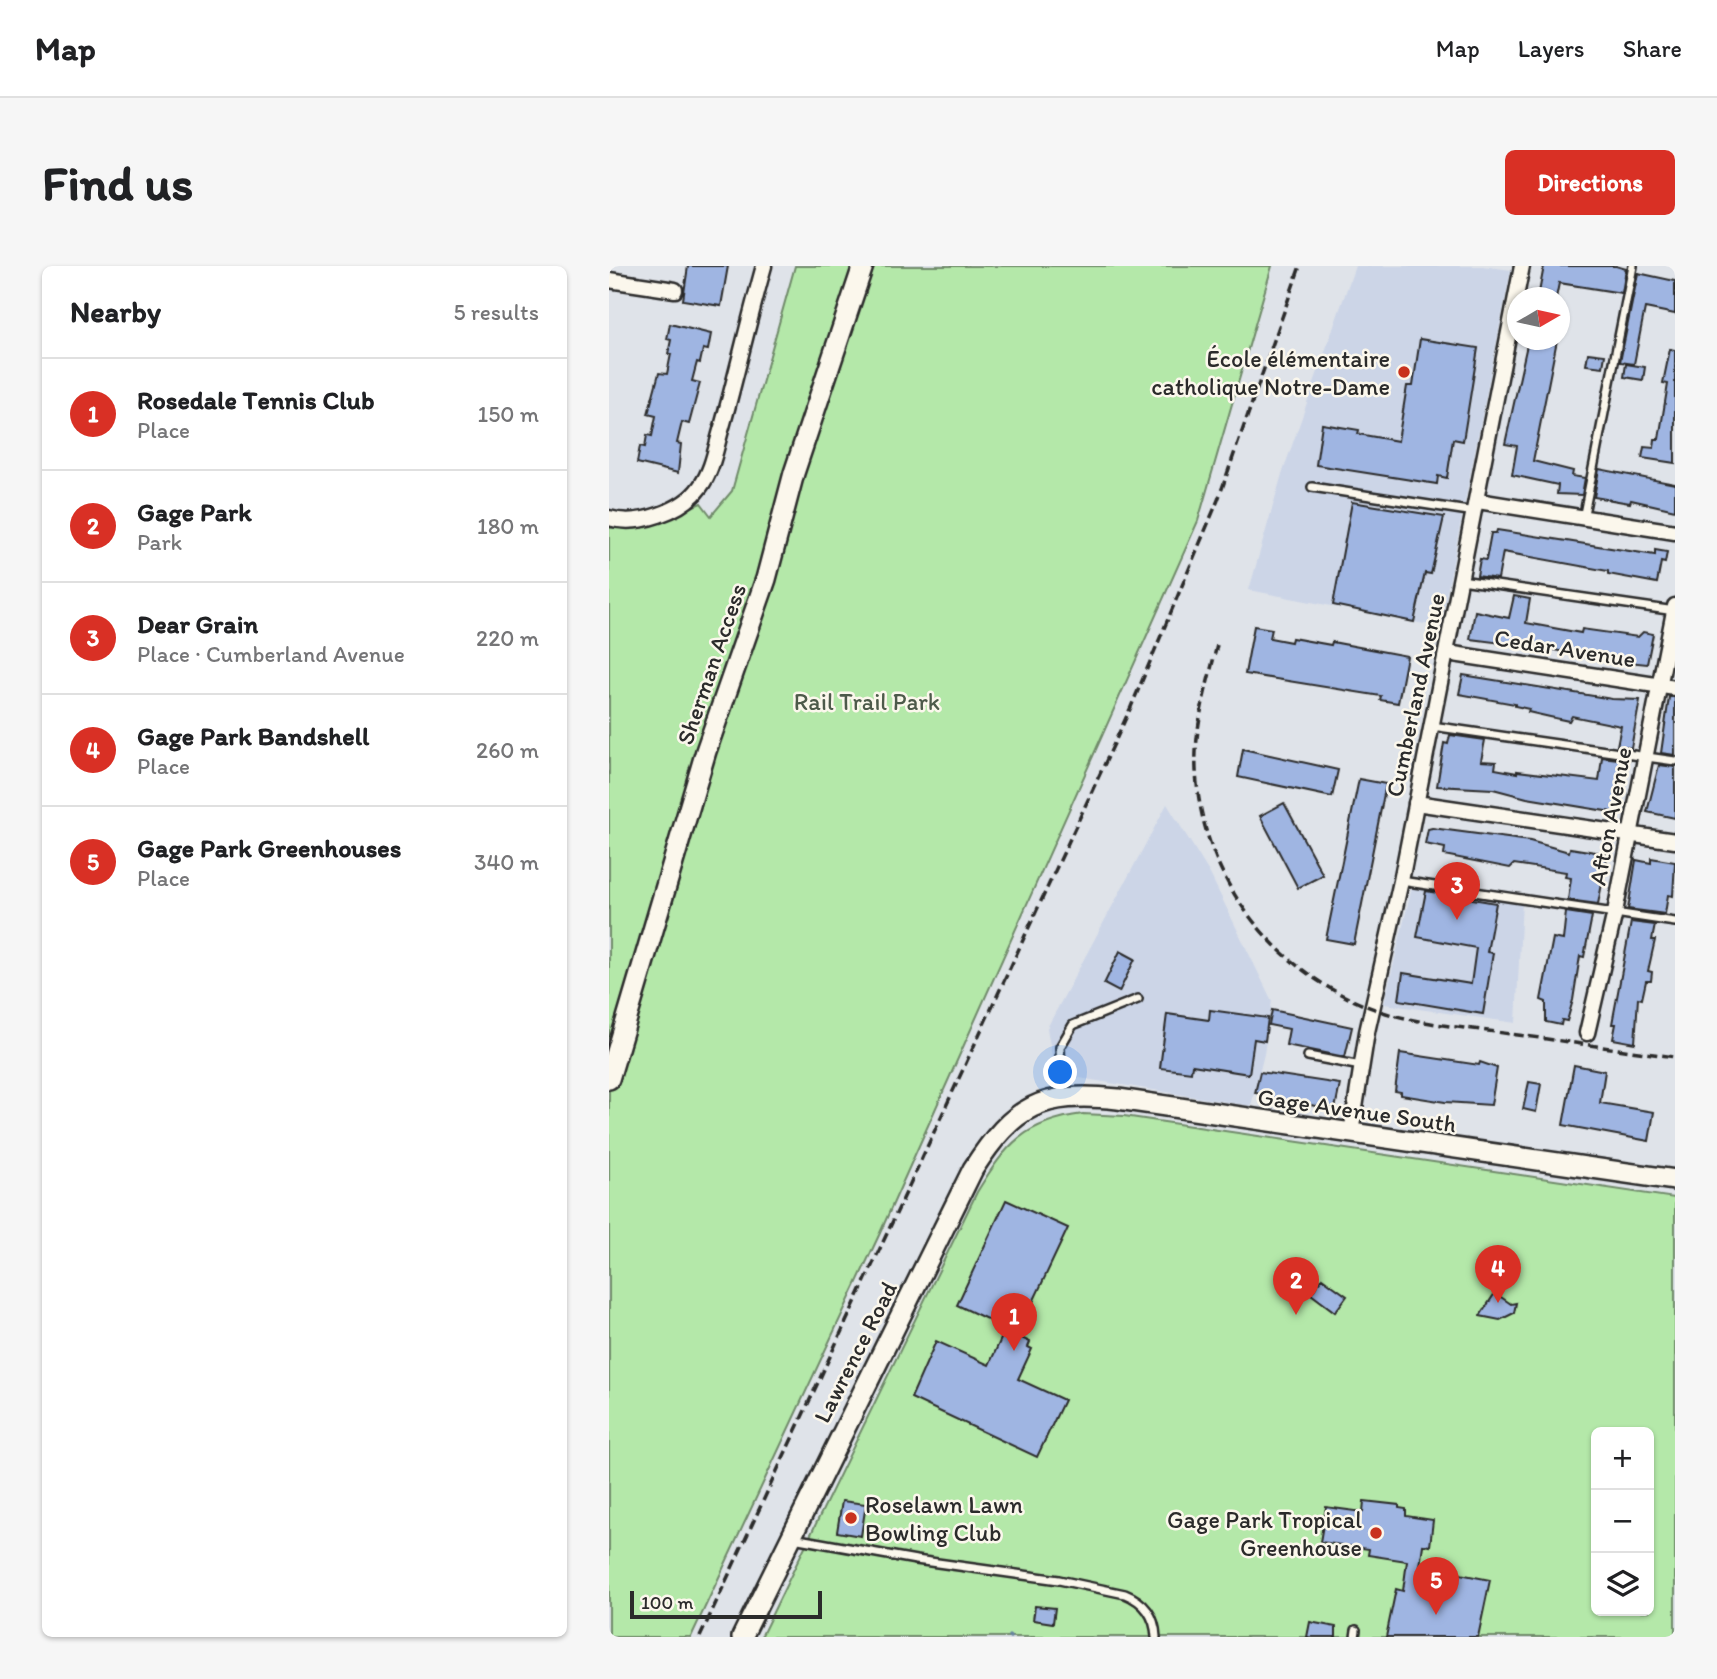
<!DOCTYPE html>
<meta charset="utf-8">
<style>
body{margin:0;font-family:Itim,sans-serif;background:#f6f6f6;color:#202124}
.controls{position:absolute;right:21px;bottom:21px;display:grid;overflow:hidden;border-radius:10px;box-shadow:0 2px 5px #0004}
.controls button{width:63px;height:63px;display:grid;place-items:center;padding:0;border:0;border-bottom:2px solid #e0e0e0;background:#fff;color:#202124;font:35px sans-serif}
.compass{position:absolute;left:898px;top:21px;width:63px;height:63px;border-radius:50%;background:#fff;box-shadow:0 2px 5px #0004;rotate:81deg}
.scale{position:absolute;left:21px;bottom:18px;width:192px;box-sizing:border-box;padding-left:7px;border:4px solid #2b2b2b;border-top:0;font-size:19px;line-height:24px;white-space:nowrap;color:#2b2b2b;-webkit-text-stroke:5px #fbf7ec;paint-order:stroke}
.you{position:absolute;left:452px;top:807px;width:24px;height:24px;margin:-18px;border:5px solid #fff;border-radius:50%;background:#1a73e8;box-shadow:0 0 0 10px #1a73e833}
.badge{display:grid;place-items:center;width:46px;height:46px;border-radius:50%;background:#d93025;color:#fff;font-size:23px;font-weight:700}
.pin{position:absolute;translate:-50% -58px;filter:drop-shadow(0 2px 4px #0008)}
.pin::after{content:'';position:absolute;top:37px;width:24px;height:21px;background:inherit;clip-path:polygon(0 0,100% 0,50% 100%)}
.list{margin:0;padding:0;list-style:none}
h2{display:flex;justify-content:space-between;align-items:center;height:91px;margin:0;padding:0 28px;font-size:30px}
h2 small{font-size:23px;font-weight:400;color:#757577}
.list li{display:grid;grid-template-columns:46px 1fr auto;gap:21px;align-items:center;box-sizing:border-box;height:112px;padding:0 28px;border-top:2px solid #e0e0e0}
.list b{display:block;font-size:26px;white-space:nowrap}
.list p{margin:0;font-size:23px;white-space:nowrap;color:#757577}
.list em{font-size:23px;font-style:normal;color:#757577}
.icon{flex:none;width:38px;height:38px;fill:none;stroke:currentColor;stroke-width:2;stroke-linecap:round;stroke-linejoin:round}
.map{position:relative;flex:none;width:1066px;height:1371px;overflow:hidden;border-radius:10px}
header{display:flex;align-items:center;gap:42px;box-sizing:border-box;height:98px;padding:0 35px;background:#fff;border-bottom:2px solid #e0e0e0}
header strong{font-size:33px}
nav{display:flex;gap:38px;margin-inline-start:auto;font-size:24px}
.intro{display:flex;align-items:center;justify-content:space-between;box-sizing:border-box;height:168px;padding:0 42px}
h1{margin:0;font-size:49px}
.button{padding:18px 32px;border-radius:10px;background:#d93025;color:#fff;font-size:24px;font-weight:700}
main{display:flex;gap:42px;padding:0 42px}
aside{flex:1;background:#fff;border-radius:10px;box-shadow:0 2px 5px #0004}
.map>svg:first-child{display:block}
.built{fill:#ccd5e7}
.green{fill:#b4e8a9;stroke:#708a6a;stroke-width:2;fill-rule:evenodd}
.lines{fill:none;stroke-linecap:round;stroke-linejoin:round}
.stream{stroke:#66849e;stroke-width:3.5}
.building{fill:#9fb5e2;stroke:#2b2b2b;stroke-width:2}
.lane-casing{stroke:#2b2b2b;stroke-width:12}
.street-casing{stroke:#2b2b2b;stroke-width:19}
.secondary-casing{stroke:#2b2b2b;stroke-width:24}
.lane{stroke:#fbf7ec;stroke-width:7}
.street{stroke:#fbf7ec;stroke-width:14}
.secondary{stroke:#fbf7ec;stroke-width:19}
.rail{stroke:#2b2b2b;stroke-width:3.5;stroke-dasharray:10 5;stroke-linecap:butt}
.poi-dot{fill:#c8321e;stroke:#fbf7ec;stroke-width:2.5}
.labels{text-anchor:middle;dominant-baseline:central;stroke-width:5;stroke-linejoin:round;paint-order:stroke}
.poi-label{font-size:24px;fill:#2b2b2b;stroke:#fbf7ec;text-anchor:end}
.street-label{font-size:24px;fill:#2b2b2b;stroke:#fbf7ec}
.park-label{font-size:24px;fill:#4d5a4a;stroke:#fbf7ec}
</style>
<header>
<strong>Map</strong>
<nav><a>Map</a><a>Layers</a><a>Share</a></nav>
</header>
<div class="intro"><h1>Find us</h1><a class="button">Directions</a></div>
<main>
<aside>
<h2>Nearby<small>5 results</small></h2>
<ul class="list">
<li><span class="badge">1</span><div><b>Rosedale Tennis Club</b><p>Place</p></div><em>150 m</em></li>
<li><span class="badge">2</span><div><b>Gage Park</b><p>Park</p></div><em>180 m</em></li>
<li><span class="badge">3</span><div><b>Dear Grain</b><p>Place · Cumberland Avenue</p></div><em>220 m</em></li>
<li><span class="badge">4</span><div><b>Gage Park Bandshell</b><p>Place</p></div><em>260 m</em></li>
<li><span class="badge">5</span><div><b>Gage Park Greenhouses</b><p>Place</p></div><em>340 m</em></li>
</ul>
</aside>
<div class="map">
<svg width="1066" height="1371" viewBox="0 0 1066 1371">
<rect width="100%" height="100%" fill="#dfe3e9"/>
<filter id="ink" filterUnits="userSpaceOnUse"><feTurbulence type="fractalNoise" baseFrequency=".0143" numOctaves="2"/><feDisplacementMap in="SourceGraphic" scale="14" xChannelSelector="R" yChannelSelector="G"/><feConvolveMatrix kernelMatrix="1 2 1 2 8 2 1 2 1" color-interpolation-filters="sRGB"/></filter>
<g filter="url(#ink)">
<g class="built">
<polygon points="746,0 873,0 902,4 831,361 640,324 673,208"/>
<polygon points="558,538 601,608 663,735 655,788 642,840 446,808 438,762"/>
<polygon points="804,617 913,635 907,757 775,738"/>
</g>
<g class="green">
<polygon points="186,0 663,0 589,255 271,967 82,1371 0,1371 0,262 40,259 92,237 102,250 123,225"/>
<path d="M474,848L515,850L1066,932V1371H152L368,926C397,878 417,855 474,848ZM987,1166H1040V1345H987Z"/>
</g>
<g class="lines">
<polyline class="stream" points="400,1370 401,1371"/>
</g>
<g class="building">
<polygon points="79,0 119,0 112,40 74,34"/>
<polygon points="935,0 1007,0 1017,3 1013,27 950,17 947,32 929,32"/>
<polygon points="1029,7 1066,15 1066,48 1036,42 1025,98 1011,96"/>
<polygon points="61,58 102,68 99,84 94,83 91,97 88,96 83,115 91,117 80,158 73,156 68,177 72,178 69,207 28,197 31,180 36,181 38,169 43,170 47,150 39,148 50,107 58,108 62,88 59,88 62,74 58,73"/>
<polygon points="811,73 869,82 854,175 844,173 838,212 829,210 828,218 707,199 713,158 750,164 749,168 789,175 798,120 804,120"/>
<polygon points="919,74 948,74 924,195 964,205 963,210 976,212 973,229 948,228 949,219 903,209 908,180 896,178"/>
<polygon points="1061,83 1066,84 1066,197 1033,192 1035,181 1045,182 1046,173 1050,173 1059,118 1054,117"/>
<polygon points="979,87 996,89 994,101 977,99"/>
<polygon points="1017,98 1036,101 1034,114 1015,111"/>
<polygon points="990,203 1066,218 1066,244 1022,234 1021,237 985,231"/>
<polygon points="743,236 835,251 822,308 816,307 805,356 724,339"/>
<polygon points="888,264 1046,289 1046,284 1058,286 1056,297 1052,296 1048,317 999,308 999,305 894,286 889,313 868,310 871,293 877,294 882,267 887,267"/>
<polygon points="905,330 921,333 917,357 972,367 973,363 1029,371 1034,366 1044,368 1038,398 1010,395 1009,398 941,383 861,373 866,345 900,352"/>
<polygon points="645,360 663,363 661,372 682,376 683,372 722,379 723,376 798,390 789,437 771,434 772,430 636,408"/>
<polygon points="854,409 1003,433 1031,434 1022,482 1008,480 1012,460 963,450 960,455 941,451 919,446 920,443 906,440 906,438 850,428"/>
<polygon points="1060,431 1066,431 1066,489 1052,487"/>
<polygon points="841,469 876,474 872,495 887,496 886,503 908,507 908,505 990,515 993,491 1017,494 1009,547 918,532 884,523 828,520 835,477 839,478"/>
<polygon points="634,483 729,504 723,531 629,511"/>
<polygon points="1050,499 1066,501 1066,552 1038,546"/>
<polygon points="750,513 777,518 745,678 717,673"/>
<polygon points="675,537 714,609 689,622 651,550"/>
<polygon points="823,562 921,575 960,586 961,582 999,588 989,638 959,634 962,612 956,611 957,606 905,598 901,602 835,589 836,582 816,578 819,563"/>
<polygon points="1042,592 1066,596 1064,630 1059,629 1056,648 1019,643 1027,594 1042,597"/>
<polygon points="817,625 887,637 878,686 884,687 874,748 790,734 794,707 862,718 867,682 808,671"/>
<polygon points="957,646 983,650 975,691 971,690 964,734 958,755 953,754 952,759 937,756 937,736 932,734 944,672 954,674"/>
<polygon points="1022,656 1046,659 1043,674 1046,674 1039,705 1043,706 1042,715 1037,715 1033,733 1029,732 1026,777 1004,773 1007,758 1003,758"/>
<polygon points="511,685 526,693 510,726 495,718"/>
<polygon points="601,744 659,752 656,775 645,773 640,808 583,799 582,806 551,802 558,748 600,754"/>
<polygon points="663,744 743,761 736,791 677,779 680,763 660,759"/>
<polygon points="791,787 870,799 871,796 888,802 882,839 836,836 792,829 792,826 786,825"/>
<polygon points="965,799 996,805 991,837 1045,846 1040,875 954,859"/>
<polygon points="651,806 731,818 726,843 652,831 653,828 646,827"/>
<polygon points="920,816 932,818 927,846 914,843"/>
<polygon points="397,934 459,962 408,1070 421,1076 419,1081 423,1083 409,1113 455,1134 428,1191 302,1132 327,1075 380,1099 397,1062 348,1039"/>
<polygon points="713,1012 738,1030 726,1046 702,1028"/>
<polygon points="886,1027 902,1038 907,1037 905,1047 891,1054 871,1050"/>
<polygon points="233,1235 257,1238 252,1270 228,1266"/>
<polygon points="755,1235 790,1239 790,1242 797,1243 797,1250 824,1254 821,1280 814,1279 811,1300 881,1314 869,1371 777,1371 787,1323 794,1325 798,1295 759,1289 760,1283 711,1276 717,1241 754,1246"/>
<polygon points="426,1340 446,1342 444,1357 424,1354"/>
<polygon points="701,1356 727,1361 727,1371 698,1371"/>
</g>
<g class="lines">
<defs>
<g id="lane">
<polyline points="703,221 866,246"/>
<polyline points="974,253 1024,0"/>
<polyline points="852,314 1066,345"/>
<polyline points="823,460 1066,495"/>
<polyline points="792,615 1066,656"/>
<polyline points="699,790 752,800"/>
<polyline points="453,831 451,781 464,759 529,733"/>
<path d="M184,1272L307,1294L450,1314L516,1328C536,1336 546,1350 547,1371"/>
<polyline points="746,1371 747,1364"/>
</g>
<g id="street">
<polyline points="0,14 66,24"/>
<polyline points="869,235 1066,266"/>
<path d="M0,252C29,261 74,245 91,221C104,204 107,180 113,161C128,107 140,53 155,0"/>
<polyline points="838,387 1066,422"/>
<polyline points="807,537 1066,575"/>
<polyline points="978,767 1006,646 1066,340"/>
<polyline points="742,867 758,766 792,615 913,0"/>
</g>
<g id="secondary">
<polyline points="0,813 97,485 157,313 185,207 254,0"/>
<path d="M133,1371L364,903C405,839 433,825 509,833L1066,914"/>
</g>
</defs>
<use href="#lane" class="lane-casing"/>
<use href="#street" class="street-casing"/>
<use href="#secondary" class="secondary-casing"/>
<use href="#lane" class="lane"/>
<use href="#street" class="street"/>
<use href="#secondary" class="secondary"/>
<g class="rail">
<path d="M608,379C598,420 585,461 587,504C592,616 671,714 777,747C813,758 851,761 887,766C947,774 1006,783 1066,791"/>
<polyline points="91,1371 522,441 609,234 691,0"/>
</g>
</g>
</g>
<g class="poi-dot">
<circle cx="795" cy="106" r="7"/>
<circle cx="242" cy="1252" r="7"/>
<circle cx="767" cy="1267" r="7"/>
</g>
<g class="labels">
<g class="poi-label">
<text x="781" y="92">École élémentaire<tspan x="781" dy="28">catholique Notre-Dame</tspan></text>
<text x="256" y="1238" text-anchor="start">Roselawn Lawn<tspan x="256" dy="28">Bowling Club</tspan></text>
<text x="753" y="1253">Gage Park Tropical<tspan x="753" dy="28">Greenhouse</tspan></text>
</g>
<g class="street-label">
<text transform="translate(956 382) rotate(9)">Cedar Avenue</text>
<text transform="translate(102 398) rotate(-71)">Sherman Access</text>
<text transform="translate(806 429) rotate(-78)">Cumberland Avenue</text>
<text transform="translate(1001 550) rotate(-79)">Afton Avenue</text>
<text transform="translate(748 844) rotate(8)">Gage Avenue South</text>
<text transform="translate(246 1086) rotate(-63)">Lawrence Road</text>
</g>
<g class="park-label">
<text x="258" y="435">Rail Trail Park</text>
</g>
</g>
</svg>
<div class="controls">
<button>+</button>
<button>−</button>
<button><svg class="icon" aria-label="layers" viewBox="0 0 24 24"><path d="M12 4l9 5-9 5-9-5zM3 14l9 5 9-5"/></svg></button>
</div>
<svg class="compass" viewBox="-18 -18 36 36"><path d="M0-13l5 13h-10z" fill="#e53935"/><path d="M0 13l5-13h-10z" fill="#757577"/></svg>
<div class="scale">100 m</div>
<div class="you"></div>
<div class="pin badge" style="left:405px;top:1085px">1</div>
<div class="pin badge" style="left:687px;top:1049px">2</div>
<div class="pin badge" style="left:848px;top:654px">3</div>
<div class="pin badge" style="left:889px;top:1037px">4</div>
<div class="pin badge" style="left:827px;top:1349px">5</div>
</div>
</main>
